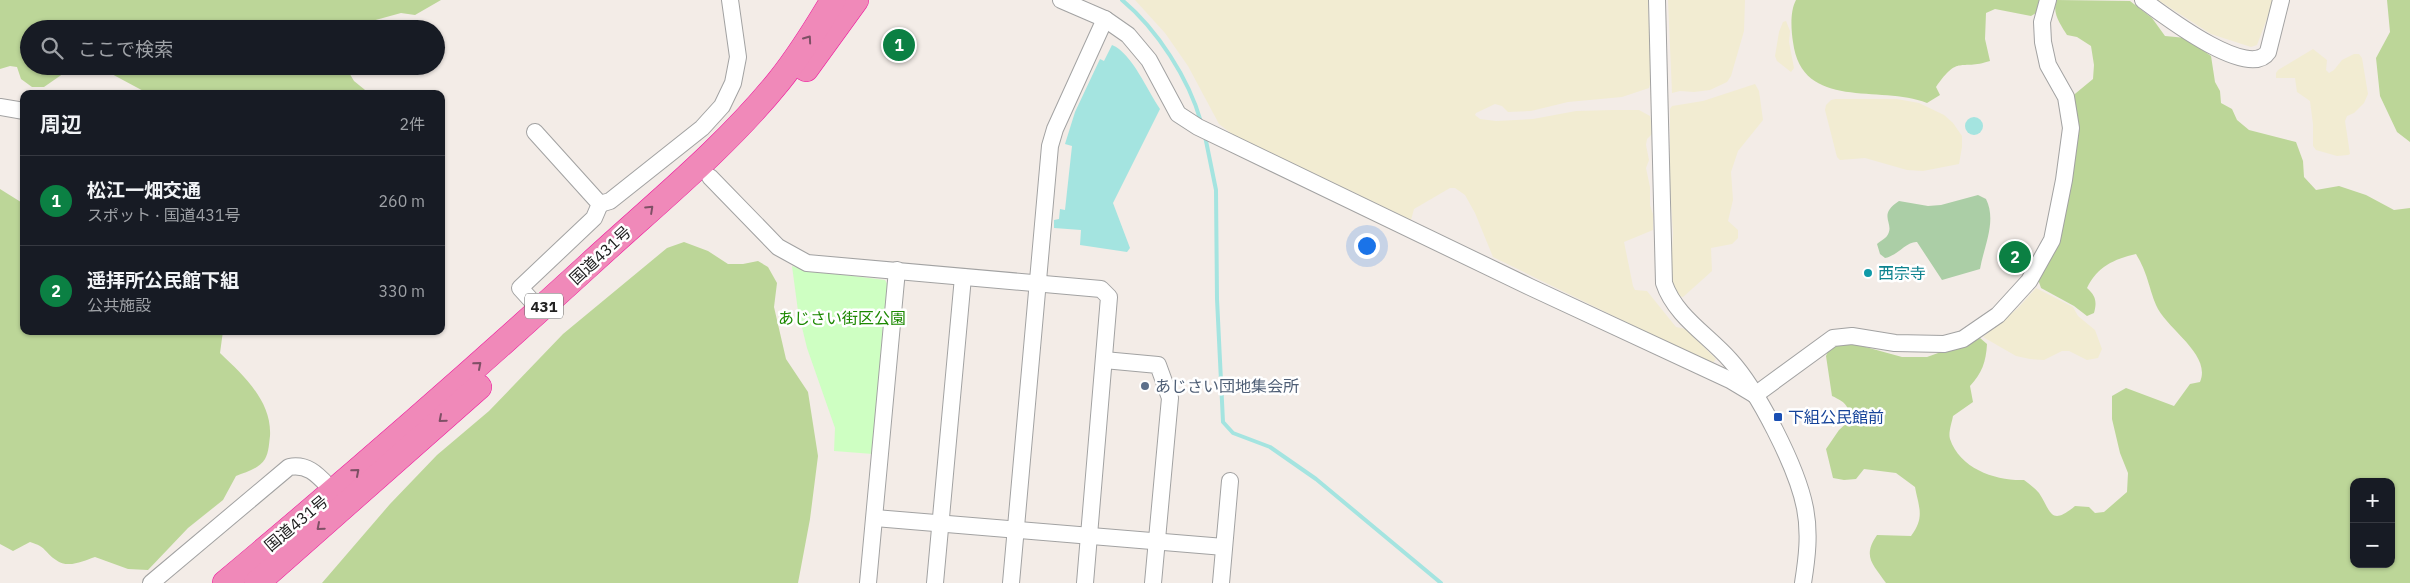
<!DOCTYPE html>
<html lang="ja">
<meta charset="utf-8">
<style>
body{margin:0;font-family:"IBM Plex Sans","Noto Sans JP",sans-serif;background:#20242c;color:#f1f3f6}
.controls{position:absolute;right:15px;bottom:15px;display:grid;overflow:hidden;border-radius:10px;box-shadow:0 1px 4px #0004}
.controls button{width:45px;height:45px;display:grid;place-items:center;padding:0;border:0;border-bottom:1px solid #363941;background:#171b24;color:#f1f3f6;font:25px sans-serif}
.you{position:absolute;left:1366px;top:245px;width:18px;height:18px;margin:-12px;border:4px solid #fff;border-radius:50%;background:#1a73e8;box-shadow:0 0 0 8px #1a73e833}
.badge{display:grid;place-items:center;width:32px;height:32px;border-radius:50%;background:#0b8043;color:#fff;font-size:16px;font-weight:700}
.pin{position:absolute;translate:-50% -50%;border:2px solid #fff;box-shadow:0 1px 5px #0006}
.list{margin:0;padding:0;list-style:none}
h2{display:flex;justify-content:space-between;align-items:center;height:65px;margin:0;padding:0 20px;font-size:21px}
h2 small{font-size:16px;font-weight:400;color:#9ea1a6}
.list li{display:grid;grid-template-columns:32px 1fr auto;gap:15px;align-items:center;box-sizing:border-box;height:90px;padding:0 20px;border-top:1px solid #363941}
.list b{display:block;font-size:19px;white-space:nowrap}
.list p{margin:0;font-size:16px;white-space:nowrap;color:#9ea1a6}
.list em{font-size:16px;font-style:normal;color:#9ea1a6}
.icon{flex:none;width:28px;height:28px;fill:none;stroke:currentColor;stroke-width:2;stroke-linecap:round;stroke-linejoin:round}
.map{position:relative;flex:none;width:2410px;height:583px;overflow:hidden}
.search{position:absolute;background:#171b24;box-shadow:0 1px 4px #0004;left:20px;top:20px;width:425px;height:55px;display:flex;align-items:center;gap:12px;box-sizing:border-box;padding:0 18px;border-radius:28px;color:#9ea1a6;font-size:19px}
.panel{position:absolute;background:#171b24;box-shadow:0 1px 4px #0004;left:20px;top:90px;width:425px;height:245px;border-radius:10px}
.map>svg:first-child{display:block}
.farmland{fill:#f2ecd2}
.forest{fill:#bcd698;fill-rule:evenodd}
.cemetery{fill:#abcea6}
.park{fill:#ceffc2}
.water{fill:#a4e4e0}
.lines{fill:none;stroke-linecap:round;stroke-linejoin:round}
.stream{stroke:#a4e4e0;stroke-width:4}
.minor-casing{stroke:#a2a2a2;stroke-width:18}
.highway-casing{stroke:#ee179e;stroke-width:26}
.minor{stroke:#fff;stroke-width:16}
.highway{stroke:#f089b9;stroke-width:25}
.oneway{stroke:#7e5065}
.culture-dot{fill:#0f9aa8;stroke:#fff;stroke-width:2}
.service-dot{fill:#5c6f8a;stroke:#fff;stroke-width:2}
.transit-dot{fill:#1a4fb4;stroke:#fff;stroke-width:2}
.labels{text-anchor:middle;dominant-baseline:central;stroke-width:5;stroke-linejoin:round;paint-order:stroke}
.shield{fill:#fff;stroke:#646464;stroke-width:1}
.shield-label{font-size:15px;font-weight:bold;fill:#212121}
.street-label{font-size:16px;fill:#212121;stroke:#fff}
.culture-label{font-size:16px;fill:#0d838f;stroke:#fff;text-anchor:start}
.park-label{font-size:16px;fill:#1c8901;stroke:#fff}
.service-label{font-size:16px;fill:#4e5e75;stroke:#fff;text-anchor:start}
.transit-label{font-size:16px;fill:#164399;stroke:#fff;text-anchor:start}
</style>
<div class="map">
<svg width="2410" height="583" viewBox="0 0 2410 583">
<rect width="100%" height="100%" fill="#f3ece7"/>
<g class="farmland">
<polygon points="1135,0 1648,0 1651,81 1649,88 1622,97 1568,102 1531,111 1508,112 1502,106 1495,104 1476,113 1475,115 1480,119 1496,121 1533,119 1576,111 1613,110 1639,110 1650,116 1653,133 1647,139 1646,145 1649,160 1646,168 1650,187 1650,205 1653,214 1653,230 1624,242 1633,286 1635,290 1647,291 1676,327 1686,329 1716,359 1712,364 1493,257 1475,213 1465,195 1455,188 1450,188 1414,209 1411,220 1232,134 1219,124 1188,66 1165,33"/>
<polygon points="1668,0 1745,0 1744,31 1731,76 1727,82 1710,90 1694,92 1680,91 1672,93"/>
<polygon points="2158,0 2274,0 2257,45 2251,47 2211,34"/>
<polygon points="1786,21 1790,31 1789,42 1794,68 1791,72 1777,61 1775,56 1779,32 1783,22"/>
<polygon points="2313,49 2327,60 2326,70 2329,73 2334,70 2342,60 2354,54 2359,54 2362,58 2368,94 2364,103 2354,113 2347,116 2345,121 2350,154 2348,155 2337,156 2316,150 2313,146 2313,124 2310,101 2297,92 2295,78 2276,78 2276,73 2278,70"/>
<polygon points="1755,84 1759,91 1763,120 1738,151 1731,172 1733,200 1728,221 1738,230 1738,238 1732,244 1711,248 1712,271 1683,297 1679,296 1674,287 1671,274 1673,233 1670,191 1670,109 1672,106 1703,101"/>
<polygon points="1836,99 1897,99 1919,103 1944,115 1953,123 1962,136 1962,147 1959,164 1923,171 1907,170 1865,158 1840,160 1837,157 1825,110 1826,105 1831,100"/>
<polygon points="2036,288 2073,307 2078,316 2095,330 2102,349 2098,358 2087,360 2069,351 2062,351 2044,360 2030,359 2016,356 1983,337 2018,308"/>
</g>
<g class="forest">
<polygon points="0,0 441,0 415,15 401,13 343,29 29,29 29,66 345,66 354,81 370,94 149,94 108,72 67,71 44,87 32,87 21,79 17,67 10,66 0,69"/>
<path d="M1796,0H2042L2039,11L2031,16L1995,9L1986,13L1985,39L1990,61C1959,71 1959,54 1936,87L1940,95L1927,103C1880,84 1802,112 1793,42C1791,29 1790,11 1796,0Z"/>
<path d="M2057,0L2130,1L2152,18L2165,36L2186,38L2211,56L2215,82L2220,91L2221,103L2232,109L2237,120L2249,130L2296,142L2303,161L2304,177L2316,190L2339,186L2366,195L2394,210L2410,208V583H1886C1873,564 1862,557 1877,535L1911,536C1925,517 1919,508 1915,487L1896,473L1864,469L1856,479L1844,480L1833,478L1826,449L1839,430L1850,420C1849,405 1845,402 1832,396L1826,356L1829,349L1839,344L1851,343L1902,357H1927L1980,338L1987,344C1986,362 1982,373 1970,386L1973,402L1953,416C1952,422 1948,433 1950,439C1960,469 1996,481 2024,480C2029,484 2035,488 2039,493C2051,511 2050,527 2075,506L2089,507L2095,513L2104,512L2127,492L2128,473L2120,453L2112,419V396L2126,388L2174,406L2190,384L2200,382C2212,354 2166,329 2156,305C2148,285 2148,274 2136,254C2114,259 2097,267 2087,288C2096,296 2097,302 2094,313L2087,316L2074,306L2041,288L2038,279L2048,261L2070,98L2093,79L2094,65L2091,46L2077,37L2067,35C2061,25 2051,12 2057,0ZM2354,482H2391V564H2354Z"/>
<polygon points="2387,0 2410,0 2410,142 2397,132 2380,96 2376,58 2390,32"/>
<path d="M0,189L24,204V331H223L220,353C243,375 272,401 270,436C269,443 269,452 265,459C259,469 246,472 236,476L223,500L188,528L148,570L128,569L95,557C83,561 68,569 56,560C44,552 47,547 30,542L13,551L0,544Z"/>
<polygon points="684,242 708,251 728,264 743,264 758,261 768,267 777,283 774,307 786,359 808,392 818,456 810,519 798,583 322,583 390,504 437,455 489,411 563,334 667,248"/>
</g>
<path class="cemetery" d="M1978,195L1986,199C1997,221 1984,246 1980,269L1942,280L1917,242C1907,241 1897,256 1885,258L1880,254L1877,244C1880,241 1885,239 1887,236C1896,223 1876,216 1899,201L1928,206L1941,205Z"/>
<polygon class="park" points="792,266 805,270 885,280 889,287 883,325 873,454 834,451 835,428 807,348 798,311"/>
<g class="water">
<path d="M1112,45C1132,53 1148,92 1160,109L1113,203L1130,248L1127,252L1080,245L1081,230L1054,228V220L1059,219L1060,209L1065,210L1072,146L1065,144L1075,112L1100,59L1104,61Z"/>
<circle cx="1974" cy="126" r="9"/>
</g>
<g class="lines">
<g class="stream">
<path d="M1122,0C1157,29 1189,79 1201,122"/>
<polyline points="1205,136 1216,190 1217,299 1223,422 1233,433 1270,447 1316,479 1441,583"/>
</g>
<defs>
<g id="minor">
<polyline points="1061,0 1105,19 1128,35 1149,60 1178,114 1198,127 1530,287 1730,380 1755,395"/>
<path d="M1657,0L1664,283C1675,316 1708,335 1730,360C1758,391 1797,467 1805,508C1810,533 1807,558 1803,583"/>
<path d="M2143,0C2162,14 2249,81 2268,52L2281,0"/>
<polyline points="0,107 24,111"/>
<polyline points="535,132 600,204 594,218 520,288 540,310"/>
<polyline points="710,177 778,247 807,263 1101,289 1109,297 1085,583"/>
<polyline points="600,204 610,201 702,128 722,106 733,83 738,57 730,0"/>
<polyline points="1104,360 1158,365 1170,398 1153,583"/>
<polyline points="1755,395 1833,338 1852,336 1895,343 1944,344 1963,339 1998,315 2029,281 2052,240 2064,180 2071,128 2066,97 2048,65 2043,42 2042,22 2048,0"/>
<polyline points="875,518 1224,547"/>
<path d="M151,583L289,467C310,463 320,478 334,492"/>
<polyline points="868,583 897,270"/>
<polyline points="935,583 963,277"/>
<polyline points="1011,583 1050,146 1055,129 1105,19"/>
<polyline points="1221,583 1230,481"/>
</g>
<g id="highway">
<polyline points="806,69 856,0"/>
<path d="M225,583C349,479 471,373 590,264C654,205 724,149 779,81C799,56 817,27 833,0"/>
<polyline points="257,583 479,387"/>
</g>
</defs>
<use href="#minor" class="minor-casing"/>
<use href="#highway" class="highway-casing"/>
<use href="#minor" class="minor"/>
<use href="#highway" class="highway"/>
</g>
<defs><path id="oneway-chevron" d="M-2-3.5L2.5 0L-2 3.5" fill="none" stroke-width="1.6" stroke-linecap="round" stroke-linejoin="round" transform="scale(1.25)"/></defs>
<g class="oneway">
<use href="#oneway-chevron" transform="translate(808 39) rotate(-55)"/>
<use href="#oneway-chevron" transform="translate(650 209) rotate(-43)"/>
<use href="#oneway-chevron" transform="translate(478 365) rotate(-41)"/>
<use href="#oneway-chevron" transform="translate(442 419) rotate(139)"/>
<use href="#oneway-chevron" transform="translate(356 472) rotate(-41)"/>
<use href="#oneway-chevron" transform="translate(320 527) rotate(139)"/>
</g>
<circle class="culture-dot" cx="1868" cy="273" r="5"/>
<circle class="service-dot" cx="1145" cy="386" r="5"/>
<rect class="transit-dot" x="1773" y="412" width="10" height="10" rx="2.5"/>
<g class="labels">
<rect class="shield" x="525" y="293.5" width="38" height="25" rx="4"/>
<g class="shield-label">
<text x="544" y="306">431</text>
</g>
<g class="street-label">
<text transform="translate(600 255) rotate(-43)">国道431号</text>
<text transform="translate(296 523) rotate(-40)">国道431号</text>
</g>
<g class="culture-label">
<text x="1878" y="273">西宗寺</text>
</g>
<g class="park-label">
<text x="842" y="318">あじさい街区公園</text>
</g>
<g class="service-label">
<text x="1155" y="386">あじさい団地集会所</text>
</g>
<g class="transit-label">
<text x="1788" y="417">下組公民館前</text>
</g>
</g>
</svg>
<div class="controls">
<button>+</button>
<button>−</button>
</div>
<div class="you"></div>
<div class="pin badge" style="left:899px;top:45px">1</div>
<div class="pin badge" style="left:2015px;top:257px">2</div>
<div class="search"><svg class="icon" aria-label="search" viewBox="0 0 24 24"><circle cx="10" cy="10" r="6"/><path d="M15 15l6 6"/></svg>ここで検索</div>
<section class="panel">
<h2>周辺<small>2件</small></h2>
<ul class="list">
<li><span class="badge">1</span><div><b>松江一畑交通</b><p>スポット · 国道431号</p></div><em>260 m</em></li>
<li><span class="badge">2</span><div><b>遥拝所公民館下組</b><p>公共施設</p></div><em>330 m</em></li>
</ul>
</section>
</div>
